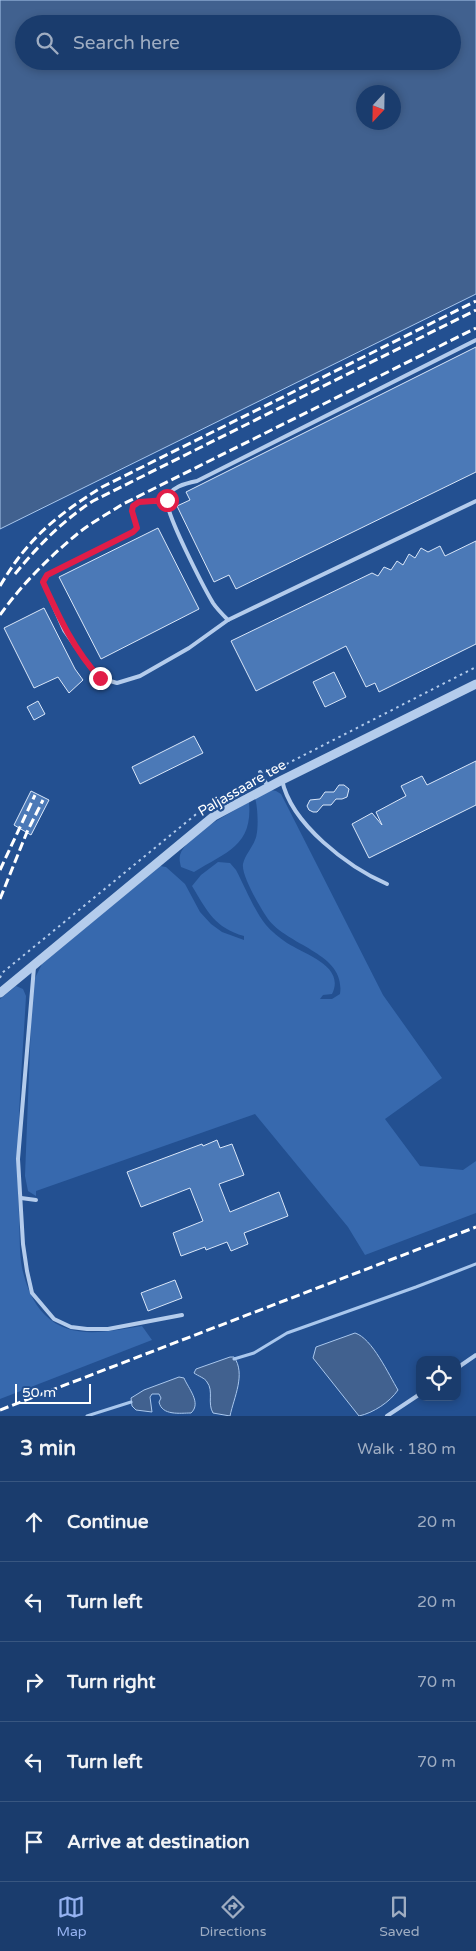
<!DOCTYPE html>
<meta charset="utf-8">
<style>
body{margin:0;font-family:"Varela Round",sans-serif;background:#274775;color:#f1f3f6}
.controls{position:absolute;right:15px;bottom:15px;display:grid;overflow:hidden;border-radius:10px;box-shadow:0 2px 8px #0003}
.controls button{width:45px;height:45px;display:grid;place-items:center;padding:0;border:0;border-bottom:1px solid #385680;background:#1a3c6d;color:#f1f3f6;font:25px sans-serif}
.compass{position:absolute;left:356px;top:85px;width:45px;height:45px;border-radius:50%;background:#1a3c6d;box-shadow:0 2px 8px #0003;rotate:202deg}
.scale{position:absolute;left:15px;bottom:12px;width:76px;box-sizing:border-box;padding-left:5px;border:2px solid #fff;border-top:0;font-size:14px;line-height:18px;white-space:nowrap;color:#fff;-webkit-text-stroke:4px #235091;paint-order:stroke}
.stop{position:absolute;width:15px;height:15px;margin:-11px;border:4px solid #e11d48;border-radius:50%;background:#fff}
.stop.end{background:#e11d48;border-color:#fff;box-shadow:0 1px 5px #0008}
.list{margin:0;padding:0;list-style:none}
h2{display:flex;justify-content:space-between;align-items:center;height:65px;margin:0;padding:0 20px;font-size:21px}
h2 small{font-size:16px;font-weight:400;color:#9fadc2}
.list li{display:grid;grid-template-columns:32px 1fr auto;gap:15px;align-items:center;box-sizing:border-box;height:80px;padding:0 20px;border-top:1px solid #385680}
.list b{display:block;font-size:19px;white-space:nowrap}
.list em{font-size:16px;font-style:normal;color:#9fadc2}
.icon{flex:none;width:28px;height:28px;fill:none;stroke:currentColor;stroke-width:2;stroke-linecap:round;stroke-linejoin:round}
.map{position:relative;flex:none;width:476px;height:1416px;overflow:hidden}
.search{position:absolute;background:#1a3c6d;box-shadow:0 2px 8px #0003;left:15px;right:15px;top:15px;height:55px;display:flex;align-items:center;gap:12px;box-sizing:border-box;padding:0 18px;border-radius:28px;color:#9fadc2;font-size:19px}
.sheet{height:465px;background:#1a3c6d}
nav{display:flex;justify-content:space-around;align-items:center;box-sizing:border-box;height:70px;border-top:1px solid #385680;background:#1a3c6d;font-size:14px;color:#9fadc2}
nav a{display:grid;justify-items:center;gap:2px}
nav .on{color:#95b2f1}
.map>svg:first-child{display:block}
.green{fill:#3769ae}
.water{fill:#41618f;stroke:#a9c7ed;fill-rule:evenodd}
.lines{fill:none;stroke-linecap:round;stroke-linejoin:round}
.stream{stroke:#a9c7ed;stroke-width:3}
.building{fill:#4b79b7;stroke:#dae7f9}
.path{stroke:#b4ccec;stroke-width:2;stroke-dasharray:2.5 4;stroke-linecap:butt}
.service{stroke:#b4ccec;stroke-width:4}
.tertiary{stroke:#b4ccec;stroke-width:9}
.rail{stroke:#fff;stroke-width:3;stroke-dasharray:9 4;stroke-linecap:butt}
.route{stroke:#e11d48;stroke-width:6}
.labels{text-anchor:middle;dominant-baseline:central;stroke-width:4.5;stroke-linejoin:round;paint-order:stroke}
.street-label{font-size:14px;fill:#fff;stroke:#235091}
</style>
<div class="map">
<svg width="476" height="1416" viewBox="0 0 476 1416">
<rect width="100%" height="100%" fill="#235091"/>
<g class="green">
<path d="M271,790L276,791L281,794L383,995L442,1078L385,1119L420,1166L463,1170L476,1161V1213L365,1255L348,1227L255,1114L36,1191V1196L28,1191L25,1176L32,997L34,980L42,964L160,866L166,867L185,884L200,912L211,924L222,932L244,940V936C215,928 207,911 192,886L201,875L218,862L230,863L236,870C245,887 254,910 266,925C271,931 280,938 287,943C304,954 346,966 332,994L323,995L320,999H332L340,994C346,953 289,947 268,919C261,909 241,875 243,864C245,855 252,848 255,840C259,832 258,807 255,798Z"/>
<path d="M249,802C253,846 226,852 194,872L181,867C180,863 179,859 180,855C186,835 232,812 249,802Z"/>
<path d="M16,986L23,989L26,996C22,1069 15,1142 19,1215C20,1232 19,1251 22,1268C26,1285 32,1302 45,1315C71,1341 110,1331 142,1326L152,1340L0,1399V999Z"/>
</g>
<g class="water">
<path d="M0,0H476V294L0,529ZM24,24H452V61H24ZM394,92V122H364V92Z"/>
<path d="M355,1333C372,1338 389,1375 398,1390C390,1402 373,1413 359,1416L313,1358L316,1347Z"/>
<path d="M230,1357H234C246,1374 234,1397 230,1416L213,1413C207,1403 214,1391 207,1382C205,1378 198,1376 194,1373L196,1369Z"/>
<path d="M179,1377L184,1378C188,1388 202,1403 191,1413C180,1413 162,1416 159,1402L161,1398L159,1394H152L150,1397L152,1412L136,1410L132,1406L131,1398L144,1390Z"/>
</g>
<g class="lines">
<g class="stream">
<polyline points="234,1359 254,1353 287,1333 416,1287 476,1264"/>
<polyline points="87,1416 131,1402"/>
</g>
</g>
<g class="building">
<polygon points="476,347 476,472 236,589 229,575 214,582 177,506 190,500 186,492"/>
<polygon points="158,528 199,609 101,659 59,577"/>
<polygon points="476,541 476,644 379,692 375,683 366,687 346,646 256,691 231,641 372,573 378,576 384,567 391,570 397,561 403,565 409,554 415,558 421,548 428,552 440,546 445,556"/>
<polygon points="44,608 75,669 83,680 69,693 58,677 34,688 4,628"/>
<polygon points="334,672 346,697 325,707 313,682"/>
<polygon points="38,701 45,714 34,720 27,707"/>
<polygon points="194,736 203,753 140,784 132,767"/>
<polygon points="476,761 476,805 369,858 352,824 372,813 382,825 376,812 406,796 401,786 422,776 427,785"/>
<polygon points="339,785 344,785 349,789 347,797 342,799 336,799 331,805 323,805 317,812 313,812 309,810 307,806 310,800 320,799 325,792 334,792"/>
<polygon points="31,791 49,800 31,835 14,825"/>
<polygon points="217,1140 220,1148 232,1144 244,1175 219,1184 230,1212 279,1192 288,1216 244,1233 248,1244 231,1251 227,1242 206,1250 205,1247 181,1256 173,1233 203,1221 190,1188 141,1207 127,1172 202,1144 203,1146"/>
<polygon points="175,1280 182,1298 148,1311 141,1293"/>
</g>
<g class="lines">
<g class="path">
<polyline points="269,773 476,667"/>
<polyline points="0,978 2,973 200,811 256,780"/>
</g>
<g class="service">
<polyline points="167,501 139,502 133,506 132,511 137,528 133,532 47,575 43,582 64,630 90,667 100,678 117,683 140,676 189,648 228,620 476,501"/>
<path d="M228,620C223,615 217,609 213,603C203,586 167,516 167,501C168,487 187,483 197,481L476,340"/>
<polyline points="260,772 268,787"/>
<path d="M282,780C291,824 348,867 387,884"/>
<polyline points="34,967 18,1159 23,1244 27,1271 32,1293 54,1319 71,1327 87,1329 108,1329 182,1315"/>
<polyline points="21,1198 36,1200"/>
<polyline points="457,1368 476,1355"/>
<polyline points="387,1416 420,1394"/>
</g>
<polyline class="tertiary" points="0,993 214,816 282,780 476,684"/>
<g class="rail">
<path d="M15,574C38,546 62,521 93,501L476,310"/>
<path d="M0,586C28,538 56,516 102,487L476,301"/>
<path d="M0,615C22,584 51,555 81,531C94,521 109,513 123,504L476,328"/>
<polyline points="0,870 35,795"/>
<polyline points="0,899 27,832 43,800"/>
<polyline points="0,1410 476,1227"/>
</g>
</g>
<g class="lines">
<path class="route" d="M100,678C74,650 59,617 43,582L47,575L133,532L137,528L132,511L133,506L139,502L167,500"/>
</g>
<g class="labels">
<g class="street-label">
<text transform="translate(242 788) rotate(-30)">Paljassaare tee</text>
</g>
</g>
</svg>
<div class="controls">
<button><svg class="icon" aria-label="locate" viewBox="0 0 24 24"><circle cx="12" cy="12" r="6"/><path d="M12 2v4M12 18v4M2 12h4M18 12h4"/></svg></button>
</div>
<svg class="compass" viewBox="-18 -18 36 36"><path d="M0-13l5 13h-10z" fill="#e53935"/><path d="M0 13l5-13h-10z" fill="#9fadc2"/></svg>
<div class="scale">50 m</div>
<div class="stop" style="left:167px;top:500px"></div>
<div class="stop end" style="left:100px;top:678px"></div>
<div class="search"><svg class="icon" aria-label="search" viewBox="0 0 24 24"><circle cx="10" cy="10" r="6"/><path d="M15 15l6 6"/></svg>Search here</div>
</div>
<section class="sheet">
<h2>3 min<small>Walk · 180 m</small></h2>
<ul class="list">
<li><svg class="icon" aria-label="ahead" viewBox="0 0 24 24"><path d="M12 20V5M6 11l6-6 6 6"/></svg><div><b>Continue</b></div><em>20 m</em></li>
<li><svg class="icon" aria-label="left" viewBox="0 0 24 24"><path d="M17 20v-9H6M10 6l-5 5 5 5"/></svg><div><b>Turn left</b></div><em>20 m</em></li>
<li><svg class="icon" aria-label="right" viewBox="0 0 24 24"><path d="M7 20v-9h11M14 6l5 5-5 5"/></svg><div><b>Turn right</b></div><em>70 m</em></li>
<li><svg class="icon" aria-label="left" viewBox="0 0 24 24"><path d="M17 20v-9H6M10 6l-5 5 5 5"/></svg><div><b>Turn left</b></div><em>70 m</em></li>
<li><svg class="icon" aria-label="arrive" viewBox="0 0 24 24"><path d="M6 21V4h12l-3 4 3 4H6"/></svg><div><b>Arrive at destination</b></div></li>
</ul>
</section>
<nav>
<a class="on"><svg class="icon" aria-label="map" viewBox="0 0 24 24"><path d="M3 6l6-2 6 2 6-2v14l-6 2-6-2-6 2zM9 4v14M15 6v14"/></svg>Map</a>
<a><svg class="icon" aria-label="directions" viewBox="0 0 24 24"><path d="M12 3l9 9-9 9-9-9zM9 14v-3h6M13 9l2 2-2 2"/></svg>Directions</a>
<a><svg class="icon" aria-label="saved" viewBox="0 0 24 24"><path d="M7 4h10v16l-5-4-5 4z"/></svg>Saved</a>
</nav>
